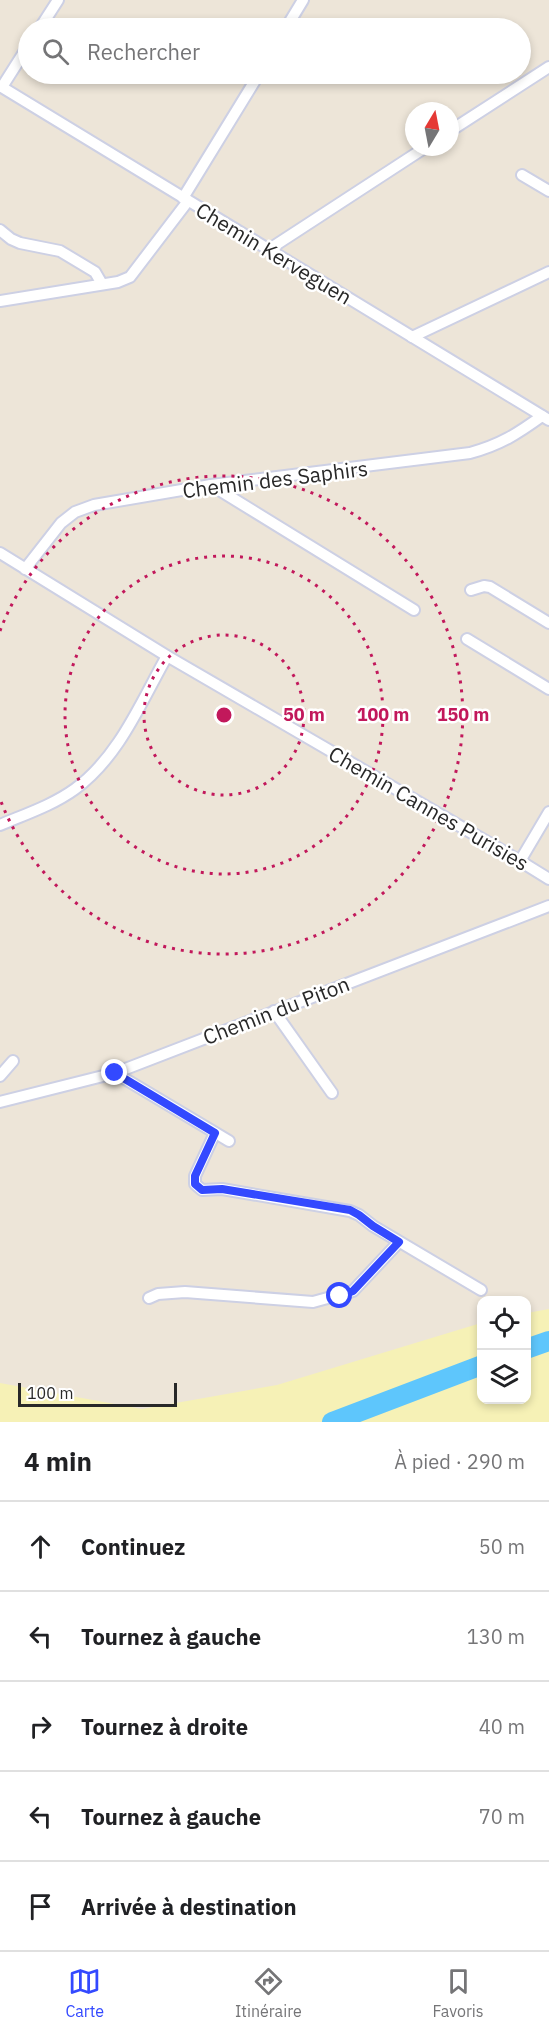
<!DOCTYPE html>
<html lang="fr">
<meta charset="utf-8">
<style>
body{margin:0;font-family:"IBM Plex Sans",sans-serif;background:#f6f6f6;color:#202124}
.controls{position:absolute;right:18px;bottom:18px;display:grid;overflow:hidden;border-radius:12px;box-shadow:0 3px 9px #0003}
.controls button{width:54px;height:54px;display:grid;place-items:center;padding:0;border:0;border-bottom:2px solid #e0e0e0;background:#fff;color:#202124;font:30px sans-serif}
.compass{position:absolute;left:405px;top:102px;width:54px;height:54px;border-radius:50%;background:#fff;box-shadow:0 3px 9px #0003;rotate:10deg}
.scale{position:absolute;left:18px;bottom:15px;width:159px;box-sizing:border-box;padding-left:6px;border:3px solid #282828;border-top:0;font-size:16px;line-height:21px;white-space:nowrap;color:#282828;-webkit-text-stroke:4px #fff;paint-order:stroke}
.stop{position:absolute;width:18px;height:18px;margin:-14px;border:4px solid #3349ff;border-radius:50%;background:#fff}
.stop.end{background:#3349ff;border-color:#fff;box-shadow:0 2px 6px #0008}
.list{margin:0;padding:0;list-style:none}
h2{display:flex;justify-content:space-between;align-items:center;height:78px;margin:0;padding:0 24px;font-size:26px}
h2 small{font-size:20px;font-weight:400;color:#757577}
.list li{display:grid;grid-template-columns:39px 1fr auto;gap:18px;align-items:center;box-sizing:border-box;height:90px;padding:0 24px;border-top:2px solid #e0e0e0}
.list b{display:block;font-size:22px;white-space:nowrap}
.list em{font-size:20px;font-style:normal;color:#757577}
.icon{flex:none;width:33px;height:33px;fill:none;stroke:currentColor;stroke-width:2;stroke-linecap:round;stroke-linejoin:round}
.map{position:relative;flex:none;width:549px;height:1422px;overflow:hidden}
.search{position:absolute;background:#fff;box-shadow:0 3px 9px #0003;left:18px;right:18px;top:18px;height:66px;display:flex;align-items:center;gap:15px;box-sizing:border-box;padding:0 21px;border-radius:33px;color:#757577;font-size:22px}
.sheet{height:528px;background:#fff}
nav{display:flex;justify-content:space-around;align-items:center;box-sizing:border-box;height:84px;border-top:2px solid #e0e0e0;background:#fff;font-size:16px;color:#757577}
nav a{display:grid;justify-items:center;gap:3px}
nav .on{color:#3349ff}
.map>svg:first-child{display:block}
.sand{fill:#f6f1b6}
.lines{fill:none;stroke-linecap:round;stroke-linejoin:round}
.river{stroke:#5ec6fc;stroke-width:20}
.minor-casing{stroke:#cdd0e4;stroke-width:14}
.minor{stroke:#fff;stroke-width:10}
.route{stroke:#3349ff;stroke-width:8}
.ring{fill:none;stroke:#c2185b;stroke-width:3;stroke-dasharray:3 6}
.labels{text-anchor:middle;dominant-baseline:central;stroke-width:5;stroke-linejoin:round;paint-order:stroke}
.street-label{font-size:21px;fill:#282828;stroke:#fff}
.centre{fill:#c2185b;stroke:#fff;stroke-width:3}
.ring-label{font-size:18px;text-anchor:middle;font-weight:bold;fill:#c2185b;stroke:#fff;stroke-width:5;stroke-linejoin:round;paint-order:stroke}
</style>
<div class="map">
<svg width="549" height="1422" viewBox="0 0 549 1422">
<rect width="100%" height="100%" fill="#ede5d8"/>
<polygon class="sand" points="549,1309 549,1422 0,1422 0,1383 142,1409 277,1385 481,1323 482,1400 526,1400 527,1313"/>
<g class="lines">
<g class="river">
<polyline points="526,1349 549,1341"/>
<polyline points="332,1422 482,1365"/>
</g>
<defs>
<g id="minor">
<polyline points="40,28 58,0"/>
<polyline points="286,28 303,0"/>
<polyline points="0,86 549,420"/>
<polyline points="2,87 28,46"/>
<polyline points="450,131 549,67"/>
<polyline points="522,175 549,191"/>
<polyline points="183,198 259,74"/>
<polyline points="0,230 11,239 20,243 60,251 95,272 102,284"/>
<polyline points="268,250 426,147"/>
<polyline points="0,301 118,282 130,277 188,201"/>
<polyline points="412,337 549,272"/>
<polyline points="211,485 414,610"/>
<polyline points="0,553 167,656 520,861 549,879"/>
<path d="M25,569L61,523L75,512L94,505L211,485L470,453C500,445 517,434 542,416"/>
<polyline points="471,590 484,586 490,587 549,623"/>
<polyline points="467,639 549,689"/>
<path d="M0,825C26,814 53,805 75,789C119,757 141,702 167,656"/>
<polyline points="520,861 549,812"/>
<polyline points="274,1011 332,1093"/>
<polyline points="115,1073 229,1141"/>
<polyline points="0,1076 13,1061"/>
<polyline points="0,1102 115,1073 549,906"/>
<polyline points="215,1133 195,1176 195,1184 202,1190 222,1189 350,1211 359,1215 373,1226 481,1290"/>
<polyline points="149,1298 158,1294 185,1292 313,1302 353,1291 399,1242"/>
</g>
</defs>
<use href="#minor" class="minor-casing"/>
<use href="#minor" class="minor"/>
</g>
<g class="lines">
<polyline class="route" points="115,1073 215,1133 195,1176 195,1184 202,1190 222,1189 350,1210 359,1215 373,1226 399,1242 353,1291 340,1296"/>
</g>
<g class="ring">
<circle cx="224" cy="715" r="80"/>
<circle cx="224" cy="715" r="159"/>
<path d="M0 631A239 239 0 1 1 0 799"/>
</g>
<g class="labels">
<g class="street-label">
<text transform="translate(274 253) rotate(31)">Chemin Kerveguen</text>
<text transform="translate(275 479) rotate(-7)">Chemin des Saphirs</text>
<text transform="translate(429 808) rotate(30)">Chemin Cannes Purisies</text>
<text transform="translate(276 1010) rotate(-21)">Chemin du Piton</text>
</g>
</g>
<circle cx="224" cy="715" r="9" class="centre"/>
<g class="ring-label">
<text x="304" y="721">50 m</text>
<text x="383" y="721">100 m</text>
<text x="463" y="721">150 m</text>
</g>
</svg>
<div class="controls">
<button><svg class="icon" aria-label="locate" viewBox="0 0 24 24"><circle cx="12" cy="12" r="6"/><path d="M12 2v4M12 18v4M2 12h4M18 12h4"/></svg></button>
<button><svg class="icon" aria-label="layers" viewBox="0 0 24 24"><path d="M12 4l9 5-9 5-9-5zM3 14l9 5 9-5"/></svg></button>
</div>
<svg class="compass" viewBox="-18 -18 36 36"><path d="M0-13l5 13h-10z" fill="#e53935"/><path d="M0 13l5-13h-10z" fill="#757577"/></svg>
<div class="scale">100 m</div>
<div class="stop" style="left:340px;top:1296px"></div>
<div class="stop end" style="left:115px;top:1073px"></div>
<div class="search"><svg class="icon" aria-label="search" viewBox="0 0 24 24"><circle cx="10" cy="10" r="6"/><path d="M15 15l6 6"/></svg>Rechercher</div>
</div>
<section class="sheet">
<h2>4 min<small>À pied · 290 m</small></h2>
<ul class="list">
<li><svg class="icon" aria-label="ahead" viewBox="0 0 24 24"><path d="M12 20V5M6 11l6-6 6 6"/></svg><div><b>Continuez</b></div><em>50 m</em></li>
<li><svg class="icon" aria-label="left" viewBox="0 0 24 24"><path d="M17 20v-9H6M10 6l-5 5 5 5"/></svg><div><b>Tournez à gauche</b></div><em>130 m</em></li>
<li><svg class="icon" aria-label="right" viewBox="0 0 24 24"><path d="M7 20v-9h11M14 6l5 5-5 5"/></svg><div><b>Tournez à droite</b></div><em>40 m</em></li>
<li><svg class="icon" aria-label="left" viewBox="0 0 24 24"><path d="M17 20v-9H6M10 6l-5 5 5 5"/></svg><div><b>Tournez à gauche</b></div><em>70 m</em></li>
<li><svg class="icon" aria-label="arrive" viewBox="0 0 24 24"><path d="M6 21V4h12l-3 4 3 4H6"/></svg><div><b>Arrivée à destination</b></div></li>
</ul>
</section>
<nav>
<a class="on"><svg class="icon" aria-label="map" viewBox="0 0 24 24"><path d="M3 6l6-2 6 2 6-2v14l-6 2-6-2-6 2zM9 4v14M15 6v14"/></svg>Carte</a>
<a><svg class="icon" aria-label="directions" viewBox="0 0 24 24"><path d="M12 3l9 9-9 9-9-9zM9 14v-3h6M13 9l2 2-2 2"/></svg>Itinéraire</a>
<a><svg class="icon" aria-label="saved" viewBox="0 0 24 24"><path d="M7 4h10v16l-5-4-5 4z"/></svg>Favoris</a>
</nav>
